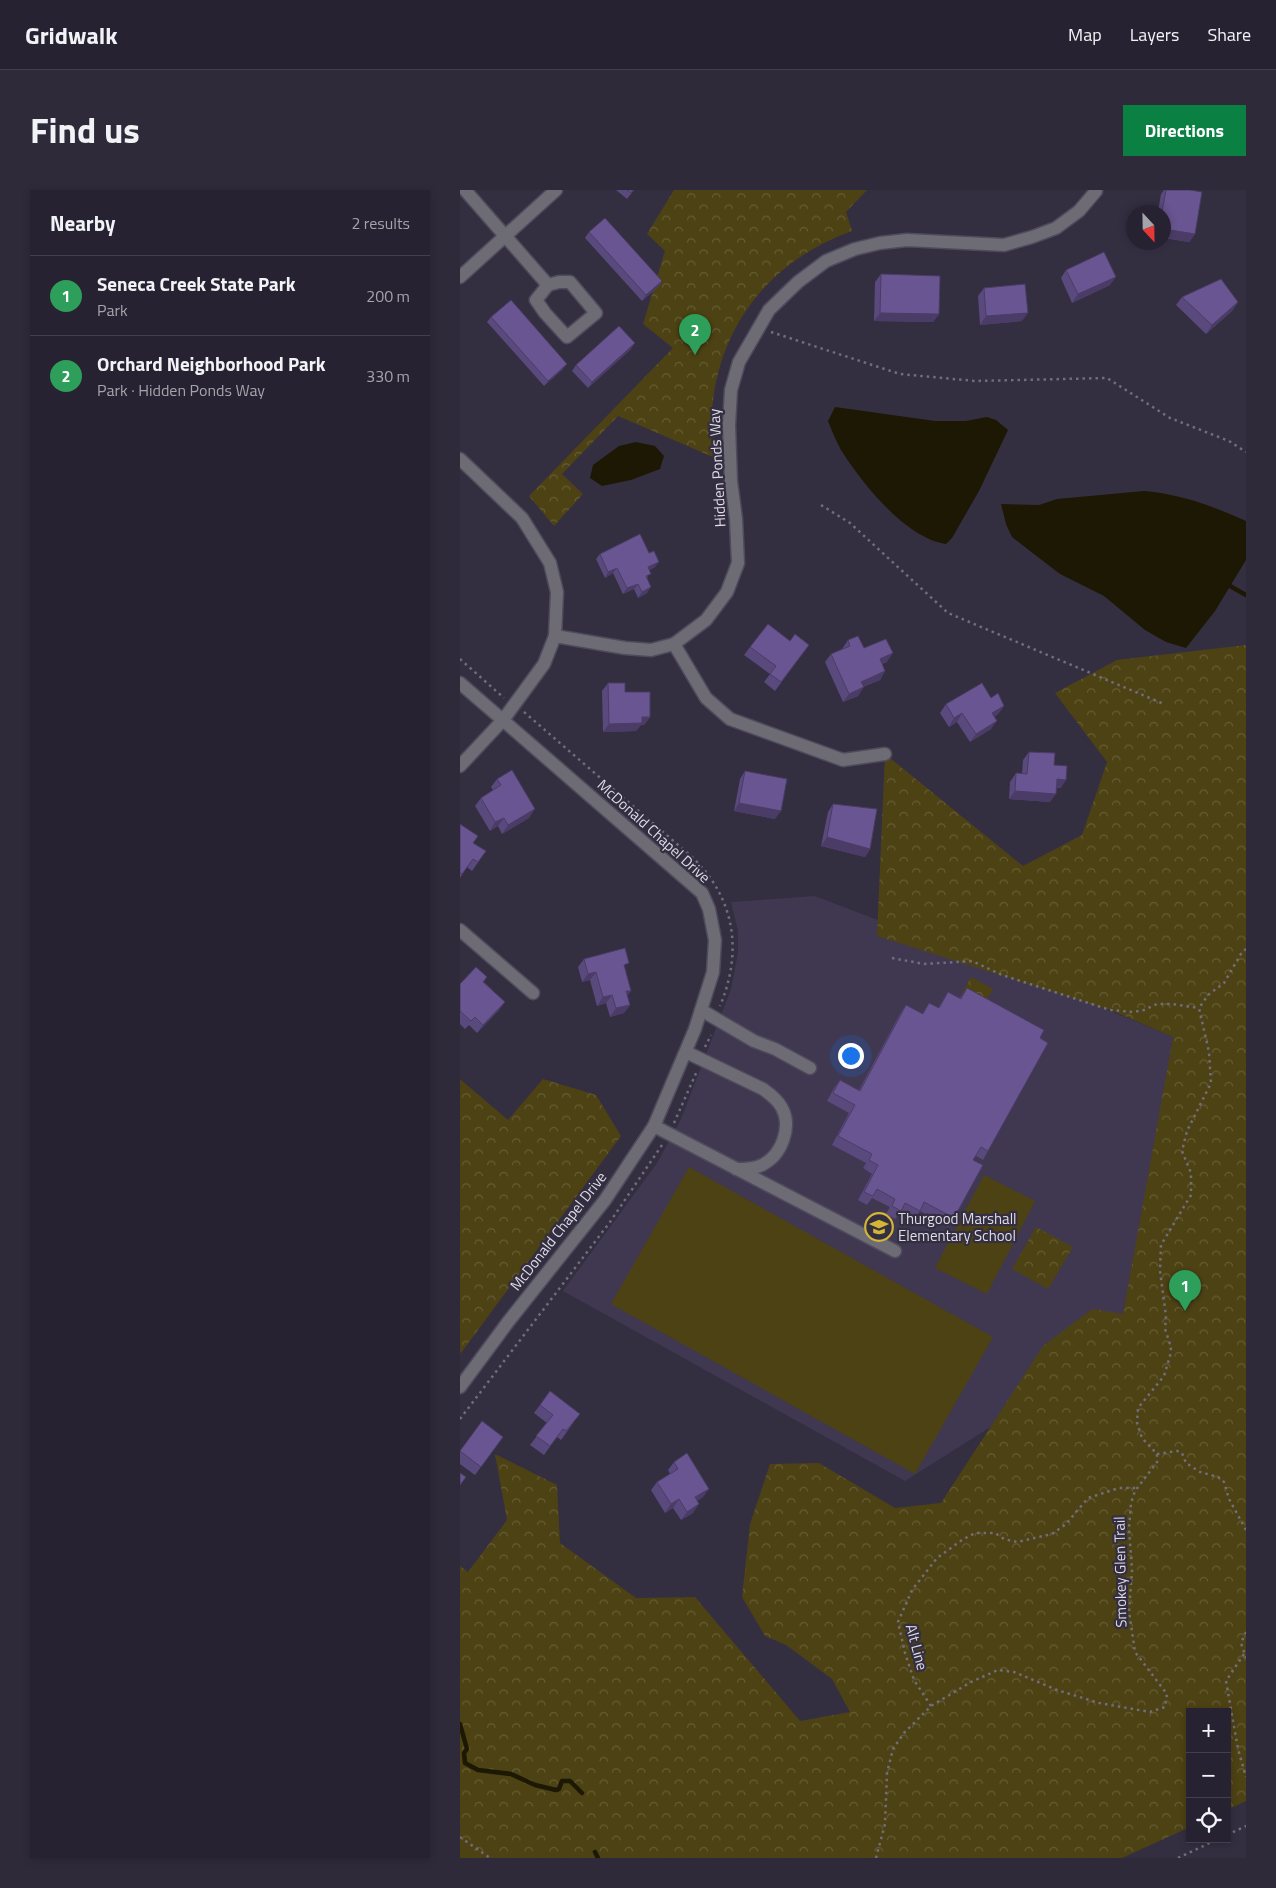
<!DOCTYPE html>
<meta charset="utf-8">
<style>
body{margin:0;font-family:"Titillium Web",sans-serif;background:#2f2a39;color:#f1f3f6}
.controls{position:absolute;right:15px;bottom:15px;display:grid;overflow:hidden;border-radius:0px;box-shadow:0 2px 8px #0003}
.controls button{width:45px;height:45px;display:grid;place-items:center;padding:0;border:0;border-bottom:1px solid #433f4d;background:#272231;color:#f1f3f6;font:25px sans-serif}
.compass{position:absolute;left:666px;top:15px;width:45px;height:45px;border-radius:50%;background:#272231;box-shadow:0 2px 8px #0003;rotate:158deg}
.you{position:absolute;left:390px;top:865px;width:18px;height:18px;margin:-12px;border:4px solid #fff;border-radius:50%;background:#1a73e8;box-shadow:0 0 0 8px #1a73e833}
.badge{display:grid;place-items:center;width:32px;height:32px;border-radius:50%;background:#0b8043;color:#fff;font-size:16px;font-weight:700}
.pin{position:absolute;translate:-50% -41px;filter:drop-shadow(0 1px 2px #0008)}
.pin::after{content:'';position:absolute;top:26px;width:18px;height:15px;background:inherit;clip-path:polygon(0 0,100% 0,50% 100%)}
.list{margin:0;padding:0;list-style:none}
h2{display:flex;justify-content:space-between;align-items:center;height:65px;margin:0;padding:0 20px;font-size:21px}
h2 small{font-size:16px;font-weight:400;color:#a4a4ab}
.list li{display:grid;grid-template-columns:32px 1fr auto;gap:15px;align-items:center;box-sizing:border-box;height:80px;padding:0 20px;border-top:1px solid #433f4d}
.list b{display:block;font-size:19px;white-space:nowrap}
.list p{margin:0;font-size:16px;white-space:nowrap;color:#a4a4ab}
.list em{font-size:16px;font-style:normal;color:#a4a4ab}
.icon{flex:none;width:28px;height:28px;fill:none;stroke:currentColor;stroke-width:2;stroke-linecap:round;stroke-linejoin:round}
.map{position:relative;flex:none;width:786px;height:1668px;overflow:hidden;border-radius:0px}
header{display:flex;align-items:center;gap:30px;box-sizing:border-box;height:70px;padding:0 25px;background:#272231;border-bottom:1px solid #433f4d}
header strong{font-size:24px}
nav{display:flex;gap:28px;margin-inline-start:auto;font-size:18px}
.intro{display:flex;align-items:center;justify-content:space-between;box-sizing:border-box;height:120px;padding:0 30px}
h1{margin:0;font-size:35px}
.button{padding:12px 22px;border-radius:0px;background:#0b8043;color:#fff;font-size:18px;font-weight:700}
main{display:flex;gap:30px;padding:0 30px}
aside{flex:1;background:#272231;border-radius:0px;box-shadow:0 2px 8px #0003}
.map>svg:first-child{display:block}
.built{fill:#3f3850}
.forest{fill:url(#forest-crowns)}
.pitch{fill:#4d4213}
.water{fill:#1d1803}
.lines{fill:none;stroke-linecap:round;stroke-linejoin:round}
.stream{stroke:#1d1803;stroke-width:4.5}
.minor-casing{stroke:#4f4a5c;stroke-width:15}
.path{stroke:#726d7d;stroke-width:2.5;stroke-dasharray:2.5 4;stroke-linecap:butt}
.minor{stroke:#6d6b74;stroke-width:12}
.wall{fill:#5a497d}
.shaded-wall{fill:#4a3c66}
.building{fill:#695591;stroke:#4a3c66}
.labels{text-anchor:middle;dominant-baseline:central;stroke-width:4.5;stroke-linejoin:round;paint-order:stroke}
.street-label{font-size:15px;fill:#dfdce8;stroke:#342e41}
.poi-label{font-size:15px;fill:#dfdce8;stroke:#342e41;text-anchor:start}
</style>
<header>
<strong>Gridwalk</strong>
<nav><a>Map</a><a>Layers</a><a>Share</a></nav>
</header>
<div class="intro"><h1>Find us</h1><a class="button">Directions</a></div>
<main>
<aside>
<h2>Nearby<small>2 results</small></h2>
<ul class="list">
<li><span class="badge" style="background:#2e9e5b">1</span><div><b>Seneca Creek State Park</b><p>Park</p></div><em>200 m</em></li>
<li><span class="badge" style="background:#2e9e5b">2</span><div><b>Orchard Neighborhood Park</b><p>Park · Hidden Ponds Way</p></div><em>330 m</em></li>
</ul>
</aside>
<div class="map">
<svg width="786" height="1668" viewBox="0 0 786 1668">
<defs>
<pattern id="forest-crowns" width="20" height="18" patternUnits="userSpaceOnUse" patternTransform="scale(1.25)"><rect width="20" height="18" fill="#4d4213"/><path d="M2 6a3 3 0 1 1 6 0M12 15a3 3 0 1 1 6 0" fill="none" stroke="#665d35"/></pattern>
</defs>
<rect width="100%" height="100%" fill="#342e41"/>
<polygon class="built" points="355,706 589,796 716,848 664,1202 594,1197 445,1291 103,1101 197,973 221,929 271,799 278,763 278,741 271,712"/>
<g class="forest">
<path d="M214,0H407L386,22L392,41C294,76 241,163 253,267L158,226L102,284L123,304L94,336L69,306L213,158L183,134L205,61L187,44Z"/>
<polygon points="786,455 786,1611 767,1620 767,1522 730,1522 730,1637 662,1668 0,1668 0,1376 8,1382 47,1330 35,1264 97,1295 100,1353 176,1408 235,1407 340,1531 390,1522 372,1489 326,1455 305,1446 282,1407 290,1334 310,1274 359,1273 435,1318 481,1313 583,1156 632,1119 663,1124 713,847 650,820 417,746 425,564 563,676 622,645 647,572 595,503 657,470"/>
<polygon points="511,787 533,799 524,814 502,803"/>
<polygon points="0,889 48,930 83,889 136,905 161,946 1,1163 0,1162"/>
<polygon points="576,1037 613,1057 588,1099 552,1079"/>
</g>
<g class="pitch">
<polygon points="229,977 533,1147 455,1284 151,1114"/>
<polygon points="524,985 575,1011 527,1104 475,1078"/>
</g>
<g class="water">
<path d="M375,217L475,231H506L527,227L536,230L548,240L519,301L492,348L486,354C445,348 402,293 381,260C376,251 372,241 368,231Z"/>
<polygon points="176,252 195,256 204,266 200,279 171,290 142,296 130,288 133,275 159,256"/>
<path d="M684,301C720,304 753,316 786,331V370L755,421L726,458L706,452L685,440L644,406L600,384L570,361L552,347L546,334L541,314L579,315L597,309Z"/>
</g>
<g class="lines">
<g class="stream">
<polyline points="770,396 786,405"/>
<polyline points="0,1534 7,1559 4,1563 5,1573 18,1580 51,1584 75,1595 96,1600 99,1599 102,1591 110,1591 122,1603"/>
<polyline points="135,1662 138,1668"/>
</g>
<defs>
<g id="minor">
<polyline points="5,0 88,95 76,110 85,123 107,147 136,123 110,92 99,92 88,95"/>
<polyline points="0,87 96,0"/>
<polyline points="0,269 62,328 90,373 97,402 95,446 84,474 43,530 0,576"/>
<polyline points="95,446 165,458 191,460 214,454 246,430 267,402 278,373 276,329 271,291 269,235 271,200 279,172 309,120 338,92 366,71 395,59 420,53 447,50 544,55 572,47 596,38 619,21 636,1"/>
<polyline points="214,454 246,508 270,529 383,570 425,564"/>
<polyline points="0,493 242,703 249,719 255,750 253,782 235,839 194,936 145,1010 48,1132 0,1197"/>
<polyline points="0,740 73,803"/>
<polyline points="241,820 294,851 315,859 350,878"/>
<path d="M226,862L303,899C310,904 318,910 322,918C332,937 322,965 302,975C294,979 285,979 276,979"/>
<polyline points="194,936 435,1061"/>
</g>
</defs>
<use href="#minor" class="minor-casing"/>
<g class="path">
<polyline points="311,142 440,184 515,191 647,188 710,228 769,251 786,262"/>
<polyline points="361,315 390,333 488,423 704,514"/>
<polyline points="0,469 44,508"/>
<path d="M64,522L232,667C275,708 283,761 260,816"/>
<polyline points="432,768 464,774 512,771 542,785 650,820 673,822 684,820 697,814 712,814 739,818"/>
<polyline points="245,857 251,845"/>
<polyline points="214,933 237,881"/>
<polyline points="0,1229 150,1032 202,955"/>
<polyline points="697,1264 717,1261 722,1263 726,1273 740,1282 758,1287 764,1292 769,1309 786,1340"/>
<polyline points="786,1442 781,1453 786,1468"/>
<polyline points="784,1464 766,1491 778,1559 786,1587"/>
<polyline points="471,1516 454,1490 445,1463 438,1432 452,1400 477,1368 502,1350 515,1343 535,1343 544,1349 557,1352 592,1344 606,1334 628,1308 659,1298 677,1298"/>
<polyline points="767,1645 786,1636"/>
<polyline points="0,1647 30,1668"/>
<polyline points="416,1668 425,1634 427,1583 433,1559 444,1543 471,1516 511,1492 538,1480 554,1482 597,1500 639,1513 690,1522 705,1517 707,1504 675,1462 669,1421 672,1380 669,1339 671,1313 675,1301 697,1272 697,1264 682,1248 677,1233 678,1218 704,1186 710,1166 711,1157 705,1139 706,1126 700,1081 701,1055 731,1005 731,983 722,961 727,941 751,893 749,862 739,818 748,805 764,793 782,762 786,759"/>
<polyline points="718,1668 758,1649"/>
</g>
<use href="#minor" class="minor"/>
</g>
<g class="wall">
<polygon points="156,0 174,0 167,9"/>
<polygon points="704,0 730,0 735,44 729,52 704,48 704,22 698,22 701,4"/>
<polygon points="129,42 202,91 198,97 182,111 125,48"/>
<polygon points="606,80 650,95 612,113 601,88"/>
<polygon points="421,84 479,124 473,132 414,131 415,92"/>
<polygon points="524,98 562,131 520,135 518,106"/>
<polygon points="722,107 778,112 772,121 746,144 716,115"/>
<polygon points="31,127 103,179 84,196 27,132"/>
<polygon points="171,159 128,198 112,181 116,175"/>
<polygon points="140,364 195,377 189,380 187,389 187,403 178,408 174,399 163,404 153,383 145,388 136,369"/>
<polygon points="388,450 404,458 427,472 422,474 425,481 420,490 403,497 398,506 383,512 365,472 371,464 382,459"/>
<polygon points="330,451 349,455 315,501 304,492 310,484 284,465 290,457"/>
<polygon points="148,493 165,502 190,527 184,535 181,535 176,541 143,542 142,501"/>
<polygon points="531,508 544,516 538,524 534,527 531,539 510,552 497,532 489,537 480,523 486,514"/>
<polygon points="569,562 594,575 601,598 597,598 590,612 549,609 550,592 556,583 562,584 563,570"/>
<polygon points="285,581 315,629 274,621 280,589"/>
<polygon points="37,589 69,628 42,644 38,636 30,641 15,616 21,608 33,600 31,597"/>
<polygon points="373,614 410,659 405,667 361,656 368,622"/>
<polygon points="0,634 13,653 26,661 12,681 7,677 0,688"/>
<polygon points="124,769 166,779 167,806 170,815 164,823 150,827 146,813 137,816 130,790 122,792 118,777"/>
<polygon points="24,792 45,812 39,820 17,843 9,835 5,839 0,834 0,794"/>
<polygon points="507,798 580,848 528,961 523,970 516,966 513,970 494,1028 488,1037 460,1021 454,1029 440,1022 435,1029 426,1024 430,1017 412,1008 407,1015 398,1010 412,984 403,978 406,973 372,955 389,923 367,911 374,898 380,890 399,900 440,824 446,815 462,824 469,813 478,818 488,802 500,808"/>
<polygon points="80,1215 114,1232 101,1250 97,1247 84,1265 70,1255 87,1233 74,1223"/>
<polygon points="37,1255 15,1285 0,1274 0,1261"/>
<polygon points="214,1272 243,1307 237,1311 233,1323 221,1330 213,1318 205,1323 191,1300 197,1292 210,1284 208,1280"/>
</g>
<g class="shaded-wall">
<polygon points="704,39 735,44 729,52 704,48"/>
<polygon points="656,87 650,95 612,113 618,104"/>
<polygon points="202,91 198,97 182,111 186,105"/>
<polygon points="778,112 772,121 746,144 752,135"/>
<polygon points="420,123 479,124 473,132 414,131"/>
<polygon points="568,123 562,131 520,135 526,126"/>
<polygon points="175,153 171,159 128,198 132,192"/>
<polygon points="107,174 103,179 84,196 88,191"/>
<polygon points="199,372 195,377 184,383 188,377"/>
<polygon points="157,378 153,383 145,388 148,382"/>
<polygon points="178,394 174,399 163,404 167,398"/>
<polygon points="191,397 187,403 178,408 182,402"/>
<polygon points="433,463 427,472 414,477 420,469"/>
<polygon points="425,481 420,490 395,500 401,492"/>
<polygon points="404,497 398,506 383,512 389,504"/>
<polygon points="544,516 538,524 526,532 532,523"/>
<polygon points="502,523 497,532 489,537 494,528"/>
<polygon points="182,527 190,527 184,535 181,535 176,541 143,542 149,534"/>
<polygon points="537,531 531,539 510,552 516,544"/>
<polygon points="597,589 606,590 601,598 592,597"/>
<polygon points="555,601 596,604 590,612 549,609"/>
<polygon points="279,613 321,621 315,629 274,621"/>
<polygon points="75,619 69,628 42,644 48,635"/>
<polygon points="44,628 38,636 30,641 35,632"/>
<polygon points="367,647 410,659 405,667 361,656"/>
<polygon points="136,782 130,790 122,792 128,784"/>
<polygon points="166,801 171,801 165,809"/>
<polygon points="152,805 146,813 137,816 143,807"/>
<polygon points="45,812 39,820 17,843 23,835"/>
<polygon points="170,815 164,823 150,827 156,818"/>
<polygon points="249,1299 243,1307 229,1316 235,1307"/>
<polygon points="219,1309 213,1318 205,1323 211,1314"/>
<polygon points="239,1314 233,1323 221,1330 227,1322"/>
</g>
<g class="building">
<polygon points="167,0 173,0 171,3"/>
<polygon points="706,0 730,0 742,2 735,44 704,39 704,22 702,22"/>
<polygon points="145,28 202,91 186,105 129,42"/>
<polygon points="644,62 656,87 618,104 606,80"/>
<polygon points="421,84 480,86 479,124 420,123"/>
<polygon points="761,89 778,112 752,135 722,107"/>
<polygon points="565,94 568,123 526,126 524,98"/>
<polygon points="51,110 107,174 88,191 31,127"/>
<polygon points="159,136 175,153 132,192 116,175"/>
<polygon points="180,344 189,363 194,361 199,372 188,377 191,384 186,386 191,397 182,402 178,394 167,398 157,378 148,382 140,364"/>
<polygon points="308,434 330,451 335,444 349,455 321,492 310,484 316,476 290,457"/>
<polygon points="398,446 404,458 426,449 433,463 420,469 425,481 401,492 404,497 389,504 371,464 390,456 388,450"/>
<polygon points="148,493 165,493 165,502 190,502 190,527 182,527 182,533 149,534"/>
<polygon points="522,493 531,508 538,503 544,516 532,523 537,531 516,544 502,523 494,528 486,514"/>
<polygon points="569,562 595,563 594,575 607,576 606,590 597,589 596,604 555,601 556,583 567,584"/>
<polygon points="52,580 75,619 48,635 44,628 35,632 21,608 41,595 37,589"/>
<polygon points="285,581 327,589 321,621 279,613"/>
<polygon points="373,614 417,619 410,659 367,647"/>
<polygon points="0,634 18,646 13,653 26,661 18,672 13,669 2,684 0,683"/>
<polygon points="165,758 169,773 164,775 171,801 166,801 170,815 156,818 152,805 143,807 136,782 128,784 124,769"/>
<polygon points="16,777 27,787 23,792 45,812 23,835 15,827 11,831 0,821 0,794"/>
<polygon points="507,798 584,840 580,848 588,853 528,961 521,957 513,970 523,975 494,1028 464,1012 460,1021 445,1013 441,1021 432,1016 435,1009 417,999 413,1006 404,1002 418,975 409,970 412,964 378,946 395,915 373,903 380,890 400,901 446,815 463,824 469,813 479,818 488,802 501,809"/>
<polygon points="90,1201 120,1224 106,1241 103,1239 90,1256 76,1246 93,1225 80,1215"/>
<polygon points="22,1231 43,1247 21,1277 0,1261"/>
<polygon points="227,1263 249,1299 235,1307 239,1314 227,1322 219,1309 211,1314 197,1292 218,1279 214,1272"/>
<polygon points="0,1283 6,1287 0,1295"/>
</g>
<defs>
<symbol id="school-ring" viewBox="-11 -11 22 22"><circle r="9.5" fill="#342e41" stroke="#d3b635" stroke-width="1.5"/><path d="M0-5L7-2L0 1L-7-2ZM-4 1L0 2.5L4 1V4Q0 6-4 4Z" fill="#d3b635"/></symbol>
</defs>
<g fill-rule="evenodd">
<use href="#school-ring" x="403" y="1021" width="32" height="32"/>
</g>
<g class="labels">
<g class="street-label">
<text transform="translate(257 278) rotate(-93)">Hidden Ponds Way</text>
<text transform="translate(194 641) rotate(42)">McDonald Chapel Drive</text>
<text transform="translate(98 1041) rotate(-52)">McDonald Chapel Drive</text>
<text transform="translate(660 1382) rotate(-91)">Smokey Glen Trail</text>
<text transform="translate(457 1457) rotate(75)">Alt Line</text>
</g>
<g class="poi-label">
<text x="438" y="1028">Thurgood Marshall<tspan x="438" dy="17">Elementary School</tspan></text>
</g>
</g>
</svg>
<div class="controls">
<button>+</button>
<button>−</button>
<button><svg class="icon" aria-label="locate" viewBox="0 0 24 24"><circle cx="12" cy="12" r="6"/><path d="M12 2v4M12 18v4M2 12h4M18 12h4"/></svg></button>
</div>
<svg class="compass" viewBox="-18 -18 36 36"><path d="M0-13l5 13h-10z" fill="#e53935"/><path d="M0 13l5-13h-10z" fill="#a4a4ab"/></svg>
<div class="you"></div>
<div class="pin badge" style="left:725px;top:1121px;background:#2e9e5b">1</div>
<div class="pin badge" style="left:235px;top:165px;background:#2e9e5b">2</div>
</div>
</main>
